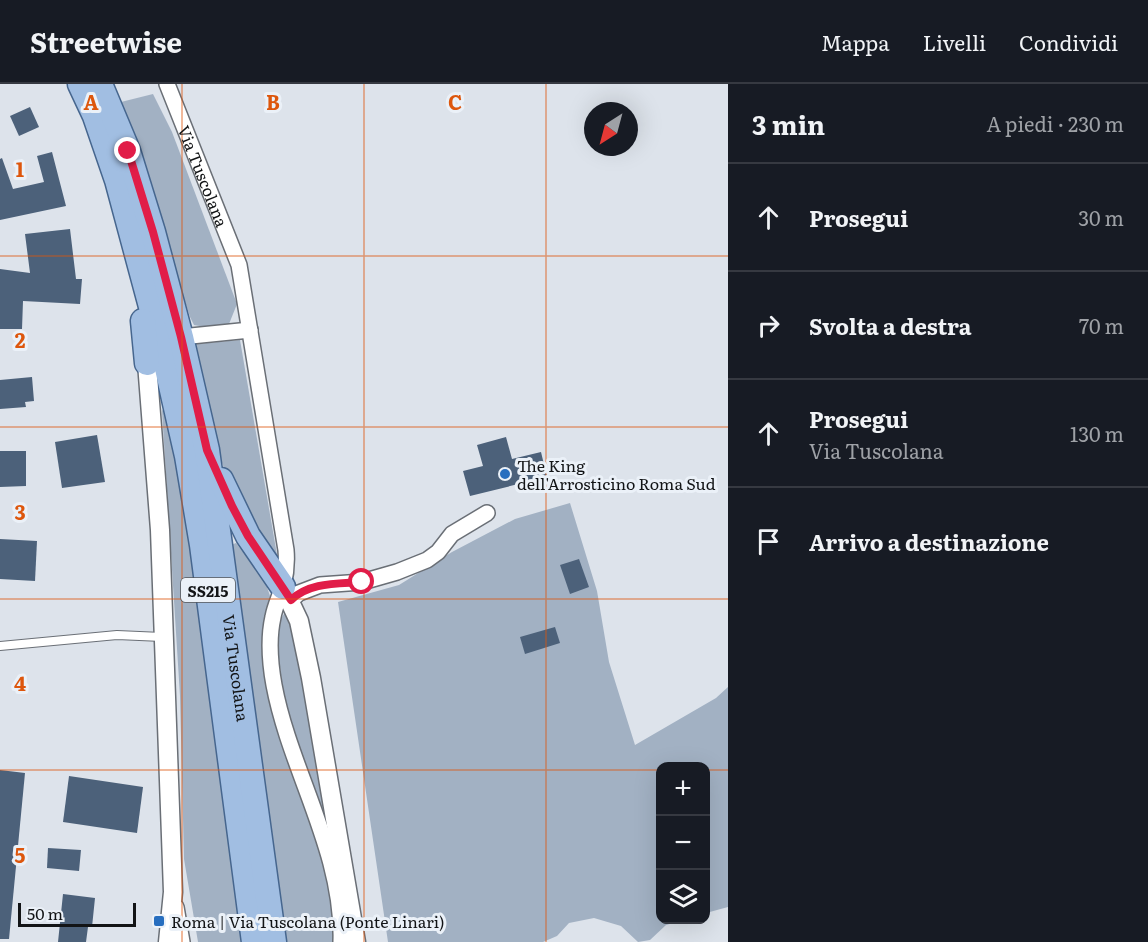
<!DOCTYPE html>
<html lang="it">
<meta charset="utf-8">
<style>
body{margin:0;font-family:Literata,serif;background:#20242c;color:#f1f3f6}
.controls{position:absolute;right:18px;bottom:18px;display:grid;overflow:hidden;border-radius:12px;box-shadow:0 6px 24px #0002}
.controls button{width:54px;height:54px;display:grid;place-items:center;padding:0;border:0;border-bottom:2px solid #363941;background:#171b24;color:#f1f3f6;font:30px sans-serif}
.compass{position:absolute;left:584px;top:18px;width:54px;height:54px;border-radius:50%;background:#171b24;box-shadow:0 6px 24px #0002;rotate:216deg}
.scale{position:absolute;left:18px;bottom:15px;width:118px;box-sizing:border-box;padding-left:6px;border:3px solid #121416;border-top:0;font-size:16px;line-height:21px;white-space:nowrap;color:#121416;-webkit-text-stroke:4px #ebf1f8;paint-order:stroke}
.stop{position:absolute;width:18px;height:18px;margin:-14px;border:4px solid #e11d48;border-radius:50%;background:#fff}
.stop.end{background:#e11d48;border-color:#fff;box-shadow:0 2px 6px #0008}
.list{margin:0;padding:0;list-style:none}
h2{display:flex;justify-content:space-between;align-items:center;height:78px;margin:0;padding:0 24px;font-size:26px}
h2 small{font-size:20px;font-weight:400;color:#9ea1a6}
.list li{display:grid;grid-template-columns:39px 1fr auto;gap:18px;align-items:center;box-sizing:border-box;height:108px;padding:0 24px;border-top:2px solid #363941}
.list b{display:block;font-size:22px;white-space:nowrap}
.list p{margin:0;font-size:20px;white-space:nowrap;color:#9ea1a6}
.list em{font-size:20px;font-style:normal;color:#9ea1a6}
.icon{flex:none;width:33px;height:33px;fill:none;stroke:currentColor;stroke-width:2;stroke-linecap:round;stroke-linejoin:round}
.map{position:relative;flex:none;width:728px;height:858px;overflow:hidden}
header{display:flex;align-items:center;gap:36px;box-sizing:border-box;height:84px;padding:0 30px;background:#171b24;border-bottom:2px solid #363941}
header strong{font-size:28px}
nav{display:flex;gap:33px;margin-inline-start:auto;font-size:21px}
main{display:flex}
aside{flex:1;background:#171b24}
.map>svg:first-child{display:block}
.green{fill:#a2b1c3}
.building{fill:#4c617a}
.lines{fill:none;stroke-linecap:round;stroke-linejoin:round}
.service-casing{stroke:#6a6f76;stroke-width:10}
.minor-casing{stroke:#6a6f76;stroke-width:18}
.tertiary-casing{stroke:#6a6f76;stroke-width:21}
.primary-casing{stroke:#46668e;stroke-width:27}
.service{stroke:#fff;stroke-width:8}
.minor{stroke:#fff;stroke-width:15}
.tertiary{stroke:#fff;stroke-width:18}
.primary{stroke:#a1bee2;stroke-width:24}
.route{stroke:#e11d48;stroke-width:8}
.grid{fill:none;stroke:#dd560c;stroke-width:1.5;stroke-opacity:0.55}
.poi-dot{fill:#276ebf;stroke:#ebf1f8;stroke-width:2}
.labels{text-anchor:middle;dominant-baseline:central;stroke-width:6;stroke-linejoin:round;paint-order:stroke}
.shield{fill:#ebf1f8;stroke:#53565a;stroke-width:1.5}
.shield-label{font-size:15px;font-weight:bold;fill:#121416}
.street-label{font-size:16px;fill:#121416;stroke:#ebf1f8}
.poi-label{font-size:16px;fill:#121416;stroke:#ebf1f8;text-anchor:start}
.grid-label{font-size:20px;text-anchor:middle;font-weight:bold;fill:#dd560c;stroke:#ebf1f8;stroke-width:6;stroke-linejoin:round;paint-order:stroke}
</style>
<header>
<strong>Streetwise</strong>
<nav><a>Mappa</a><a>Livelli</a><a>Condividi</a></nav>
</header>
<main>
<div class="map">
<svg width="728" height="858" viewBox="0 0 728 858">
<rect width="100%" height="100%" fill="#dde3eb"/>
<g class="green">
<polygon points="153,10 172,48 237,220 229,240 210,244 194,241 190,233 121,18"/>
<polygon points="240,256 277,471 276,481 242,428 222,379 196,260"/>
<polygon points="165,322 190,432 242,858 198,858 184,775 180,612 162,327"/>
<polygon points="570,419 597,507 609,578 635,661 716,614 728,603 728,823 706,829 706,682 660,682 660,836 684,836 666,841 650,856 638,858 621,842 594,834 569,839 557,852 543,858 388,858 338,518 399,501 452,468 515,435"/>
<polygon points="236,459 265,497 270,512 265,535 268,589 326,780 335,823 334,858 281,858 231,461"/>
<polygon points="286,527 297,558 334,767 318,713 291,643 284,615 278,566 278,539"/>
</g>
<g class="building">
<polygon points="30,23 39,43 19,52 10,32"/>
<polygon points="52,68 66,122 0,136 0,75 2,74 13,105 44,98 37,72"/>
<polygon points="70,145 76,195 82,195 80,220 23,217 22,245 0,245 0,185 30,189 25,150"/>
<polygon points="32,293 34,317 25,318 26,323 0,325 0,296"/>
<polygon points="97,351 105,398 62,404 55,358"/>
<polygon points="506,353 512,375 541,368 547,393 470,412 463,387 483,382 477,361"/>
<polygon points="0,367 26,367 26,402 0,403"/>
<polygon points="0,455 37,457 35,497 0,495"/>
<polygon points="579,475 589,503 570,510 560,481"/>
<polygon points="555,543 560,559 525,570 520,553"/>
<polygon points="0,686 25,689 9,855 0,855"/>
<polygon points="69,692 143,703 137,749 63,738"/>
<polygon points="48,764 81,766 79,787 47,784"/>
<polygon points="63,810 95,814 92,843 88,843 86,858 58,858"/>
</g>
<g class="lines">
<defs>
<polyline id="service" points="0,562 117,551 162,553"/>
<g id="minor">
<path id="s1" d="M167,0L239,181L286,466C287,478 286,490 283,502C280,512 275,522 273,533C268,555 270,579 274,601C290,687 344,768 341,858"/>
<polyline points="181,253 250,246"/>
<polyline points="291,516 299,509 320,501 362,498 397,488 427,476 438,468 452,450 487,429"/>
<polyline points="176,823 182,858"/>
</g>
<g id="tertiary">
<polyline points="147,279 160,446 173,808 168,858"/>
<polyline points="283,503 299,537 311,594 356,858"/>
</g>
<g id="primary">
<polyline points="80,0 95,32 117,96 164,271 187,372 202,461 254,858"/>
<path id="s2" d="M100,0L128,67L153,148L181,253L207,366L274,858"/>
<polyline points="143,237 147,279"/>
<polyline points="221,396 248,452 283,503"/>
</g>
</defs>
<use href="#service" class="service-casing"/>
<use href="#minor" class="minor-casing"/>
<use href="#tertiary" class="tertiary-casing"/>
<use href="#primary" class="primary-casing"/>
<use href="#service" class="service"/>
<use href="#minor" class="minor"/>
<use href="#tertiary" class="tertiary"/>
<use href="#primary" class="primary"/>
</g>
<g class="lines">
<path class="route" d="M128,67L153,148L181,253L207,366L232,422L248,452L291,516C310,498 337,500 362,498"/>
</g>
<path class="grid" d="M182,0V858M364,0V858M546,0V858M0,172H728M0,343H728M0,515H728M0,686H660M706,686H728"/>
<g class="poi-dot">
<circle cx="505" cy="390" r="6"/>
<rect x="153" y="831" width="12" height="12" rx="3"/>
</g>
<g class="labels">
<rect class="shield" x="181" y="494" width="54" height="24" rx="4.5"/>
<g class="shield-label">
<text x="208" y="506">SS215</text>
</g>
<g class="street-label">
<text stroke="none"><textPath href="#s1" startOffset="99">Via Tuscolana</textPath></text>
<text stroke="none"><textPath href="#s2" startOffset="602">Via Tuscolana</textPath></text>
</g>
<g class="poi-label">
<text x="517" y="381">The King<tspan x="517" dy="18">dell'Arrosticino Roma Sud</tspan></text>
<text x="171" y="837">Roma | Via Tuscolana (Ponte Linari)</text>
</g>
</g>
<g class="grid-label">
<text x="91" y="26">A</text>
<text x="273" y="26">B</text>
<text x="455" y="26">C</text>
<text x="20" y="93">1</text>
<text x="20" y="264">2</text>
<text x="20" y="436">3</text>
<text x="20" y="607">4</text>
<text x="20" y="779">5</text>
</g>
</svg>
<div class="controls">
<button>+</button>
<button>−</button>
<button><svg class="icon" aria-label="layers" viewBox="0 0 24 24"><path d="M12 4l9 5-9 5-9-5zM3 14l9 5 9-5"/></svg></button>
</div>
<svg class="compass" viewBox="-18 -18 36 36"><path d="M0-13l5 13h-10z" fill="#e53935"/><path d="M0 13l5-13h-10z" fill="#9ea1a6"/></svg>
<div class="scale">50 m</div>
<div class="stop" style="left:362px;top:498px"></div>
<div class="stop end" style="left:128px;top:67px"></div>
</div>
<aside>
<h2>3 min<small>A piedi · 230 m</small></h2>
<ul class="list">
<li><svg class="icon" aria-label="ahead" viewBox="0 0 24 24"><path d="M12 20V5M6 11l6-6 6 6"/></svg><div><b>Prosegui</b></div><em>30 m</em></li>
<li><svg class="icon" aria-label="right" viewBox="0 0 24 24"><path d="M7 20v-9h11M14 6l5 5-5 5"/></svg><div><b>Svolta a destra</b></div><em>70 m</em></li>
<li><svg class="icon" aria-label="ahead" viewBox="0 0 24 24"><path d="M12 20V5M6 11l6-6 6 6"/></svg><div><b>Prosegui</b><p>Via Tuscolana</p></div><em>130 m</em></li>
<li><svg class="icon" aria-label="arrive" viewBox="0 0 24 24"><path d="M6 21V4h12l-3 4 3 4H6"/></svg><div><b>Arrivo a destinazione</b></div></li>
</ul>
</aside>
</main>
